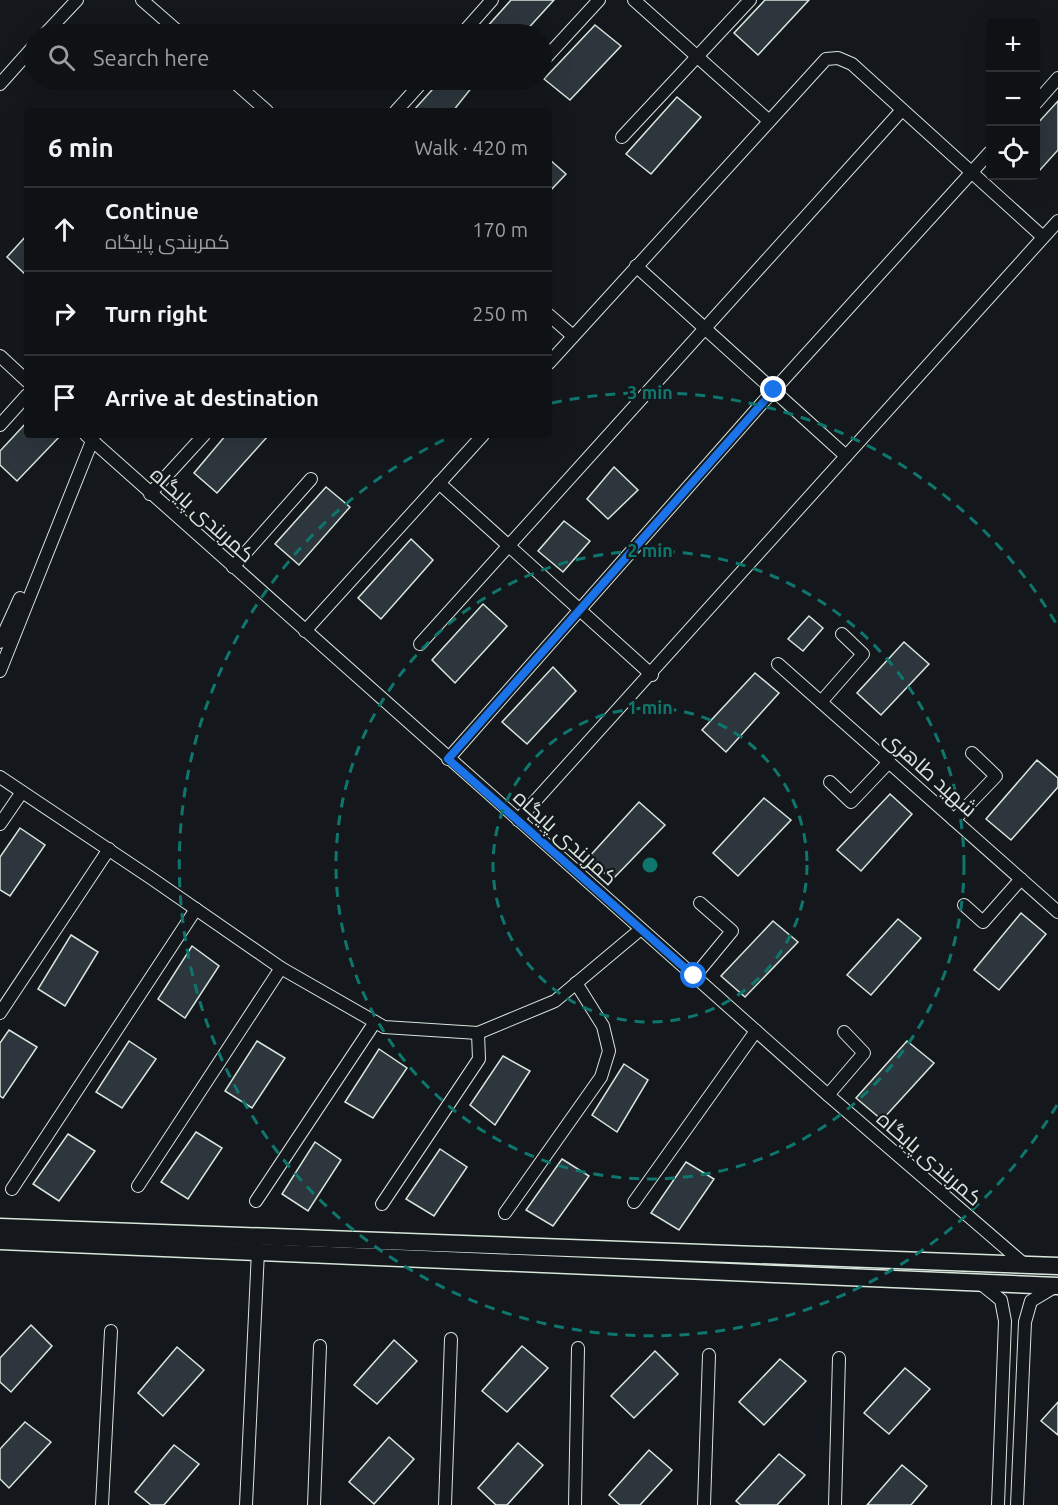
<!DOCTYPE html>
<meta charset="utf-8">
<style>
body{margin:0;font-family:Ubuntu,Cairo,sans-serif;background:#1d2022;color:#f1f3f6}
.controls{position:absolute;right:18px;top:18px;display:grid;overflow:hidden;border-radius:6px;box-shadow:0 6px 24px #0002}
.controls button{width:54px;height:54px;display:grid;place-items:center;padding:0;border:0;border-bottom:2px solid #2f3234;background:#0f1215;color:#f1f3f6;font:30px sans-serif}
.stop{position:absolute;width:18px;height:18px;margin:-14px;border:4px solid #1a73e8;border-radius:50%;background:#fff}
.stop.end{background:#1a73e8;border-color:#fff;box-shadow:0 2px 6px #0008}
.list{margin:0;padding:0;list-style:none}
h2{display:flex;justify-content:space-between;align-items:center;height:78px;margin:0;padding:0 24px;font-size:26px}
h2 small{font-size:20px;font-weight:400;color:#9b9ea0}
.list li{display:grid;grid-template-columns:39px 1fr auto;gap:18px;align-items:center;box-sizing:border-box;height:84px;padding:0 24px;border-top:2px solid #2f3234}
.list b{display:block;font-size:22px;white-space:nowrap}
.list p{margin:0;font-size:20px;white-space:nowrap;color:#9b9ea0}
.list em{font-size:20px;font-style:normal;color:#9b9ea0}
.icon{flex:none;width:33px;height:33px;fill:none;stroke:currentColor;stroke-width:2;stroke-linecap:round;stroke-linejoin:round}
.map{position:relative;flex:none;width:1058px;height:1505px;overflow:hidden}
.search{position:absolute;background:#0f1215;box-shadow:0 6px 24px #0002;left:24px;top:24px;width:528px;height:66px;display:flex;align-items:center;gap:15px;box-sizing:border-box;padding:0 21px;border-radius:33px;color:#9b9ea0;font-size:22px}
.panel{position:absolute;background:#0f1215;box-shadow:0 6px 24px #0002;left:24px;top:108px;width:528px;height:330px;border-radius:6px}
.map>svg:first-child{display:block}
.building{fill:#2c363c;stroke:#d8e6dc;stroke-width:1.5}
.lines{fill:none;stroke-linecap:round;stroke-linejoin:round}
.street-casing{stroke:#d8e6dc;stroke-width:14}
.secondary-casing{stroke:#d8e6dc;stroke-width:19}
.street{stroke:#14181c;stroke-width:12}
.secondary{stroke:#14181c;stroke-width:16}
.route{stroke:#1a73e8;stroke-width:8}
.ring{fill:none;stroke:#0f766e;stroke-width:3;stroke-dasharray:10 8}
.labels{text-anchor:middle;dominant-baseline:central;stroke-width:4.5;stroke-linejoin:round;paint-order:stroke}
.street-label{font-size:21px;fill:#d8e6dc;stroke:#14181c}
.centre{fill:#0f766e;stroke:#14181c;stroke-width:3}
.ring-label{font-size:18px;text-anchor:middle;font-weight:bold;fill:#0f766e;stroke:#14181c;stroke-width:4.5;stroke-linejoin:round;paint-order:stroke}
</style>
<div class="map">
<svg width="1058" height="1505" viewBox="0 0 1058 1505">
<rect width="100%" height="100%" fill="#14181c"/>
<g class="building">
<polygon points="511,0 554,0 523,34 494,34 486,28"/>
<polygon points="765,0 809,0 758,55 734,33"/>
<polygon points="595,25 621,46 570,100 544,79"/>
<polygon points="441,80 464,80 473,86 453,111 413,111"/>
<polygon points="677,97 701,117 651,174 626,154"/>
<polygon points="1058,101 1058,150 1040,170 1036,166 1036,125"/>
<polygon points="549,159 566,174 549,192"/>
<polygon points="27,235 27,276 7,257"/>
<polygon points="27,422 27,435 61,435 17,481 0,465 0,451"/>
<polygon points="226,435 268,436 217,493 194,473"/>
<polygon points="614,467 638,490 608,519 587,499"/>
<polygon points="326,487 350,507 299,565 275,544"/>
<polygon points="564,521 590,541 563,572 538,551"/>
<polygon points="411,539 433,560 381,619 358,598"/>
<polygon points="483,604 507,626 455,683 432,660"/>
<polygon points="809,616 823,628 803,651 788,639"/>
<polygon points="904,642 929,664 881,715 857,693"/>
<polygon points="553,667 576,691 527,744 502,722"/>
<polygon points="755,673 779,693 726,752 702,730"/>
<polygon points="1037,760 1058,778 1058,787 1011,840 986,819"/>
<polygon points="890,794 912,814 861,871 837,850"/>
<polygon points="764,798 791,820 738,876 713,853"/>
<polygon points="639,802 665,825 612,880 588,858"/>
<polygon points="20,828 45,845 10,896 0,890 0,857"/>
<polygon points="1021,913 1046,934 999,990 974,970"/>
<polygon points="898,919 921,938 871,995 847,975"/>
<polygon points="773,921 798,942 745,997 721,976"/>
<polygon points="71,935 98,952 65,1006 38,989"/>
<polygon points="192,946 219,966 185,1018 158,999"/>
<polygon points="9,1030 37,1047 3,1098 0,1096 0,1043"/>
<polygon points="129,1041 156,1059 122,1108 96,1092"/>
<polygon points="257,1041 285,1058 252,1108 225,1091"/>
<polygon points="907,1041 934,1063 882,1120 856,1098"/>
<polygon points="379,1049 407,1068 373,1118 345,1102"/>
<polygon points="503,1056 530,1071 495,1125 470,1105"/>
<polygon points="624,1064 648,1080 617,1132 592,1115"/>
<polygon points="196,1132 222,1148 188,1199 161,1182"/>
<polygon points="68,1134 95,1151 59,1201 33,1184"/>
<polygon points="315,1142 341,1160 308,1211 282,1194"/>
<polygon points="440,1149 467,1167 434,1216 406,1199"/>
<polygon points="562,1159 589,1176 553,1226 526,1210"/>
<polygon points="686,1162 714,1179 679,1230 651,1213"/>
<polygon points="31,1325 52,1346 11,1392 0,1382 0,1358"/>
<polygon points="394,1340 417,1361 377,1404 354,1385"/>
<polygon points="522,1346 548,1368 507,1412 482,1391"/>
<polygon points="177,1347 204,1370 163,1416 138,1393"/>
<polygon points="655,1351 678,1374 634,1418 611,1396"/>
<polygon points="780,1359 806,1381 764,1425 739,1402"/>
<polygon points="905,1368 930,1389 889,1434 864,1413"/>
<polygon points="1058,1402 1058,1435 1041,1421"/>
<polygon points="25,1422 51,1442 9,1488 0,1479 0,1449"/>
<polygon points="389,1437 414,1459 374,1504 349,1482"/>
<polygon points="518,1443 543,1465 507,1505 496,1505 478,1488"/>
<polygon points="174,1445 199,1464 164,1505 151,1505 135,1492"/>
<polygon points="649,1450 672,1470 640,1505 620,1505 609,1495"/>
<polygon points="779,1454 805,1475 777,1505 741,1505 736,1501"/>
<polygon points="902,1465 927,1486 911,1505 867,1505"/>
</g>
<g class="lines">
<defs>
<g id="street">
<polyline points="142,0 181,34"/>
<polyline points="634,0 768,120"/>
<polyline points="45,34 77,0"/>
<polyline points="462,34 492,0"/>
<polyline points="542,62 599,0"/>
<polyline points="232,80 267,111"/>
<polyline points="0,84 34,46"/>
<polyline points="1036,103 1058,78"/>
<polyline points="396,111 424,80"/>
<polyline points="622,137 750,0"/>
<polyline points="636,266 846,456"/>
<polyline points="549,315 573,336"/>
<polyline points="0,356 27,381"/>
<polyline points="549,363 826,59 838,58 852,64 1043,237"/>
<polyline points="0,425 27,395"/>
<polyline points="86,435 828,1095 1024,1264"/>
<polyline points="439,483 652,675"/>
<polyline points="150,494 204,435"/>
<polyline points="233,567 311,479"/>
<polyline points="305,631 483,435"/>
<polyline points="0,642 20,598"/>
<polyline points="420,644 902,110"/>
<polyline points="778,664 1058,912"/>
<polyline points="0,671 94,436"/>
<polyline points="821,702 863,654 842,634"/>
<polyline points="448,759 764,401 990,152"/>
<polyline points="0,777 151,878 281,968 384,1027 478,1033 555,1001 641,929"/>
<polyline points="830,782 851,802 889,762"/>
<polyline points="518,820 1058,221"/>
<polyline points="954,820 996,776 972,753"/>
<polyline points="0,824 22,792"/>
<polyline points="964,905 983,922 1021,879"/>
<polyline points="694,977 732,931 700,903"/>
<polyline points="0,1013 109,849"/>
<polyline points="828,1095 864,1053 844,1032"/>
<polyline points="138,1186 281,968"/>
<polyline points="12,1189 196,909"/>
<polyline points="256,1201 375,1022"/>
<polyline points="634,1202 756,1031"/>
<polyline points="382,1204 479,1059 478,1033"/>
<polyline points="505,1213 601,1077 609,1051 603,1026 576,983"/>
<polyline points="980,1283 1001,1300 1005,1321 998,1505"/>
<polyline points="102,1505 111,1331"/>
<polyline points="246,1505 258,1251"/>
<polyline points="314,1505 320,1346"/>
<polyline points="445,1505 451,1339"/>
<polyline points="575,1505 578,1348"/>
<polyline points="704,1505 709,1355"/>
<polyline points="835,1505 839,1358"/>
<polyline points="1017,1505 1025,1322 1031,1301 1056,1286"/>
</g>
<g id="secondary">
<polyline points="0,1227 1058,1266"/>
<polyline points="0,1241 1058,1286"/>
</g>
</defs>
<use href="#street" class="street-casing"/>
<use href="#secondary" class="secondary-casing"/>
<use href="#street" class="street"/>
<use href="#secondary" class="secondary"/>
</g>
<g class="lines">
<polyline class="route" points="694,976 448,759 774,390"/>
</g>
<g class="ring">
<circle cx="650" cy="865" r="157"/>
<circle cx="650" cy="865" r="314"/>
<path d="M1057 1105A472 472 0 1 1 454 435M552 403A472 472 0 0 1 1057 625"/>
</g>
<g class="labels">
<g class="street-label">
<text transform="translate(203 514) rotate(42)">کمربندی پایگاه</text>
<text transform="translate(931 773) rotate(42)">شهید طاهری</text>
<text transform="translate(566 837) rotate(42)">کمربندی پایگاه</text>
<text transform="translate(930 1158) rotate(41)">کمربندی پایگاه</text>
</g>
</g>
<circle cx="650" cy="865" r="9" class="centre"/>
<g class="ring-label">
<text x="650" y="399">3 min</text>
<text x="650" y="557">2 min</text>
<text x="650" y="714">1 min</text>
</g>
</svg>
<div class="controls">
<button>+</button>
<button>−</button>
<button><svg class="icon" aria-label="locate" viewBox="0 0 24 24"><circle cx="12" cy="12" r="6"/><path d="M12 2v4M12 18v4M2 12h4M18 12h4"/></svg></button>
</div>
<div class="stop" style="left:694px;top:976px"></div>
<div class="stop end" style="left:774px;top:390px"></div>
<div class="search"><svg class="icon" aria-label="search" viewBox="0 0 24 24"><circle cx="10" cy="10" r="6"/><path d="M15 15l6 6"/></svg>Search here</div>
<section class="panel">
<h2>6 min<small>Walk · 420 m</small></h2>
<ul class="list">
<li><svg class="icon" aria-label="ahead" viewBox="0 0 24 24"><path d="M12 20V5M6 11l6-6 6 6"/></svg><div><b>Continue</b><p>کمربندی پایگاه</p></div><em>170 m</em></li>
<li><svg class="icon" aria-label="right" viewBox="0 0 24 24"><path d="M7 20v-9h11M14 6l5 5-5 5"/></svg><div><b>Turn right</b></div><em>250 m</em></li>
<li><svg class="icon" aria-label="arrive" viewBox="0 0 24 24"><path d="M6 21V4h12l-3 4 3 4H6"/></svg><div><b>Arrive at destination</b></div></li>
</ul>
</section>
</div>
